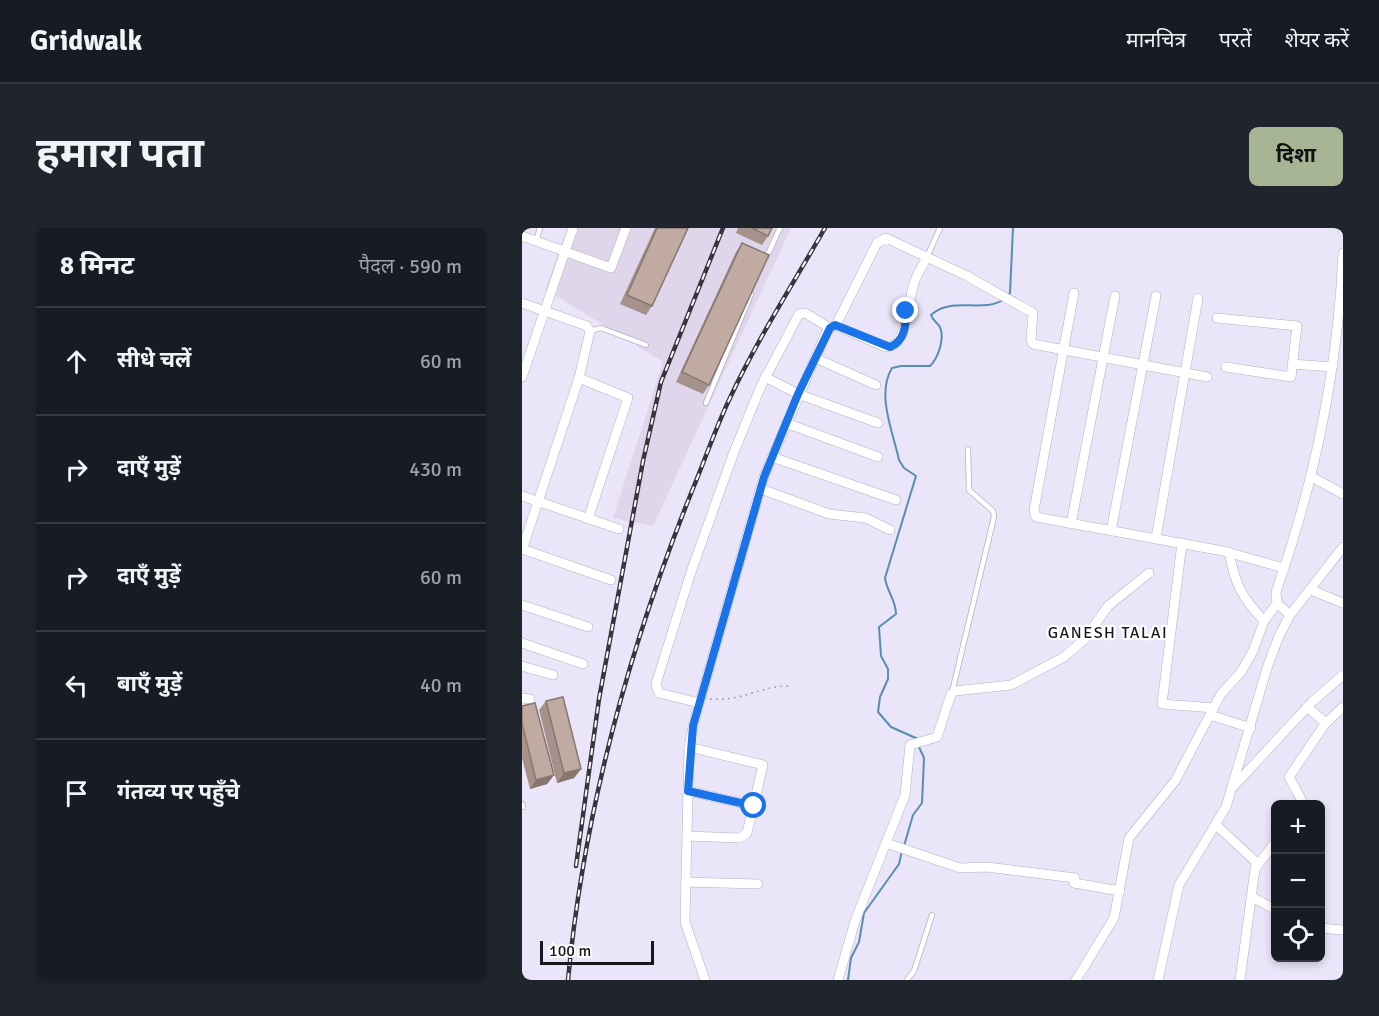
<!DOCTYPE html>
<html lang="hi">
<meta charset="utf-8">
<style>
body{margin:0;font-family:Signika,"Noto Sans Devanagari",sans-serif;background:#20242c;color:#f1f3f6}
.controls{position:absolute;right:18px;bottom:18px;display:grid;overflow:hidden;border-radius:9px;box-shadow:0 3px 9px #0003}
.controls button{width:54px;height:54px;display:grid;place-items:center;padding:0;border:0;border-bottom:2px solid #363941;background:#171b24;color:#f1f3f6;font:30px sans-serif}
.scale{position:absolute;left:18px;bottom:15px;width:114px;box-sizing:border-box;padding-left:6px;border:3px solid #1a181f;border-top:0;font-size:16px;line-height:21px;white-space:nowrap;color:#1a181f;-webkit-text-stroke:4px #fff;paint-order:stroke}
.stop{position:absolute;width:18px;height:18px;margin:-14px;border:4px solid #1a73e8;border-radius:50%;background:#fff}
.stop.end{background:#1a73e8;border-color:#fff;box-shadow:0 2px 6px #0008}
.list{margin:0;padding:0;list-style:none}
h2{display:flex;justify-content:space-between;align-items:center;height:78px;margin:0;padding:0 24px;font-size:26px}
h2 small{font-size:20px;font-weight:400;color:#9ea1a6}
.list li{display:grid;grid-template-columns:39px 1fr auto;gap:18px;align-items:center;box-sizing:border-box;height:108px;padding:0 24px;border-top:2px solid #363941}
.list b{display:block;font-size:22px;white-space:nowrap}
.list em{font-size:20px;font-style:normal;color:#9ea1a6}
.icon{flex:none;width:33px;height:33px;fill:none;stroke:currentColor;stroke-width:2;stroke-linecap:round;stroke-linejoin:round}
.map{position:relative;flex:none;width:821px;height:752px;overflow:hidden;border-radius:9px}
header{display:flex;align-items:center;gap:36px;box-sizing:border-box;height:84px;padding:0 30px;background:#171b24;border-bottom:2px solid #363941}
header strong{font-size:28px}
nav{display:flex;gap:33px;margin-inline-start:auto;font-size:21px}
.intro{display:flex;align-items:center;justify-content:space-between;box-sizing:border-box;height:144px;padding:0 36px}
h1{margin:0;font-size:42px}
.button{padding:15px 27px;border-radius:9px;background:#a8b594;color:#111;font-size:21px;font-weight:700}
main{display:flex;gap:36px;padding:0 36px}
aside{flex:1;background:#171b24;border-radius:9px;box-shadow:0 3px 9px #0003}
.map>svg:first-child{display:block}
.industrial{fill:#e0d6eb}
.lines{fill:none;stroke-linecap:round;stroke-linejoin:round}
.stream{stroke:#588eb4;stroke-width:2}
.service-casing{stroke:#b6b0c3;stroke-width:6}
.minor-casing{stroke:#b6b0c3;stroke-width:10}
.path{stroke:#938f9d;stroke-width:1.5;stroke-dasharray:1.5 4.5;stroke-linecap:butt}
.service{stroke:#fff;stroke-width:4.5}
.minor{stroke:#fff;stroke-width:9}
.rail-casing{stroke:#37353e;stroke-width:4.5}
.rail{stroke:#fff;stroke-width:2;stroke-dasharray:7;stroke-linecap:butt}
.wall{fill:#a5928b}
.shaded-wall{fill:#867771}
.building{fill:#c0aaa2;stroke:#867771;stroke-width:1.5}
.route{stroke:#1a73e8;stroke-width:8}
.labels{text-anchor:middle;dominant-baseline:central;stroke-width:4.5;stroke-linejoin:round;paint-order:stroke}
.neighbourhood-label{font-size:16px;letter-spacing:1.5px;fill:#1a181f;stroke:#fff}
</style>
<header>
<strong>Gridwalk</strong>
<nav><a>मानचित्र</a><a>परतें</a><a>शेयर करें</a></nav>
</header>
<div class="intro"><h1>हमारा पता</h1><a class="button">दिशा</a></div>
<main>
<aside>
<h2>8 मिनट<small>पैदल · 590 m</small></h2>
<ul class="list">
<li><svg class="icon" aria-label="ahead" viewBox="0 0 24 24"><path d="M12 20V5M6 11l6-6 6 6"/></svg><div><b>सीधे चलें</b></div><em>60 m</em></li>
<li><svg class="icon" aria-label="right" viewBox="0 0 24 24"><path d="M7 20v-9h11M14 6l5 5-5 5"/></svg><div><b>दाएँ मुड़ें</b></div><em>430 m</em></li>
<li><svg class="icon" aria-label="right" viewBox="0 0 24 24"><path d="M7 20v-9h11M14 6l5 5-5 5"/></svg><div><b>दाएँ मुड़ें</b></div><em>60 m</em></li>
<li><svg class="icon" aria-label="left" viewBox="0 0 24 24"><path d="M17 20v-9H6M10 6l-5 5 5 5"/></svg><div><b>बाएँ मुड़ें</b></div><em>40 m</em></li>
<li><svg class="icon" aria-label="arrive" viewBox="0 0 24 24"><path d="M6 21V4h12l-3 4 3 4H6"/></svg><div><b>गंतव्य पर पहुँचे</b></div></li>
</ul>
</aside>
<div class="map">
<svg width="821" height="752" viewBox="0 0 821 752">
<rect width="100%" height="100%" fill="#ebe5f9"/>
<polygon class="industrial" points="46,0 269,0 131,298 91,290 141,134 23,61"/>
<g class="lines">
<g class="stream">
<polyline points="485,68 488,65 491,0"/>
<path d="M396,511L369,499L356,484L358,469L366,451V441L359,428L357,399L374,386C374,372 365,364 363,350L394,248L382,240L377,232C371,204 354,166 370,140L379,138H408C416,130 423,111 418,99C415,94 411,93 409,87C429,68 460,85 481,72"/>
<polyline points="382,618 391,587 400,575 402,530 397,519"/>
<polyline points="326,752 329,730 337,714 342,685 377,636 380,623"/>
</g>
<defs>
<g id="service">
<polyline points="14,13 18,0"/>
<polyline points="405,29 418,0"/>
<polyline points="244,30 258,0"/>
<polyline points="68,103 79,100 124,117"/>
<polyline points="184,175 229,66"/>
<polyline points="430,464 472,289 471,283 447,262 446,221"/>
<polyline points="0,576 1,579"/>
<polyline points="385,752 392,743 410,687"/>
</g>
<g id="minor">
<polyline points="821,0 821,2"/>
<polyline points="0,8 89,40 104,0"/>
<polyline points="552,65 512,282 514,289 701,323 762,340"/>
<polyline points="0,75 65,98 68,103 57,150 0,322"/>
<polyline points="695,90 775,98 769,149 704,139"/>
<path d="M313,97L363,119L372,117C387,104 386,74 392,55C395,46 401,37 405,29"/>
<polyline points="293,130 354,157"/>
<polyline points="770,136 810,139"/>
<polyline points="0,149 51,0"/>
<polyline points="243,149 276,166 356,195"/>
<polyline points="57,150 106,170 66,291"/>
<polyline points="264,195 356,229"/>
<polyline points="250,229 374,272"/>
<polyline points="788,248 821,266"/>
<polyline points="239,261 307,286 344,290 368,302"/>
<polyline points="0,268 97,301"/>
<polyline points="549,296 593,68"/>
<polyline points="589,303 634,68"/>
<polyline points="634,310 676,70"/>
<polyline points="660,315 640,476 692,480"/>
<polyline points="0,321 89,352"/>
<path d="M707,324C713,357 720,369 742,393"/>
<polyline points="789,362 821,375"/>
<polyline points="0,377 66,399"/>
<path d="M768,387L755,375L754,364C792,256 816,140 821,25"/>
<polyline points="0,415 61,436"/>
<polyline points="0,438 31,447"/>
<polyline points="0,470 8,471"/>
<polyline points="177,475 137,465 134,456 169,344 212,224 239,158 277,86 283,85 308,100"/>
<polyline points="785,479 804,495"/>
<polyline points="688,487 729,500"/>
<polyline points="712,558 790,474 821,447"/>
<polyline points="166,563 232,578"/>
<polyline points="779,576 779,571 767,549 803,496 821,479"/>
<polyline points="694,597 734,634 718,752"/>
<polyline points="165,608 218,610 225,605 241,537 167,519"/>
<polyline points="364,615 438,640 465,639 553,650"/>
<polyline points="735,638 754,613"/>
<polyline points="163,654 236,656"/>
<polyline points="552,655 598,663"/>
<polyline points="730,669 754,682"/>
<polyline points="798,700 821,702"/>
<polyline points="183,752 163,694 167,519 171,498 242,248 305,103 315,95 355,15 364,10 445,48 511,85 509,112 511,116 685,149"/>
<polyline points="316,752 333,693 383,567 388,517 415,509 429,466 433,463 489,457 542,429 563,411 586,378 627,345"/>
<polyline points="554,752 592,690 607,610 653,553 699,466 719,444 731,423 742,393 755,375"/>
<polyline points="636,752 657,657 704,579 745,440 757,408 768,387 821,319"/>
</g>
</defs>
<use href="#service" class="service-casing"/>
<use href="#minor" class="minor-casing"/>
<path class="path" d="M188,471C219,474 238,458 266,458"/>
<use href="#service" class="service"/>
<use href="#minor" class="minor"/>
<defs>
<g id="rail">
<polyline points="54,638 77,471 121,233 139,154 201,0"/>
<path d="M46,752C62,582 108,416 172,258C184,229 194,199 208,170C235,112 271,56 303,0"/>
</g>
</defs>
<use href="#rail" class="rail-casing"/>
<use href="#rail" class="rail"/>
</g>
<g class="wall">
<polygon points="133,0 166,0 130,78 124,87 98,76"/>
<polygon points="216,0 250,0 246,8 240,17 214,5"/>
<polygon points="220,15 187,157 181,166 154,154 214,24"/>
<polygon points="24,473 59,541 52,550 35,555 17,482"/>
<polygon points="0,478 32,547 25,556 8,561 0,530"/>
</g>
<g class="shaded-wall">
<polygon points="59,541 52,550 35,555 42,545"/>
<polygon points="32,547 25,556 8,561 14,552"/>
</g>
<g class="building">
<polygon points="135,0 166,0 130,78 105,67"/>
<polygon points="230,0 250,0 246,8"/>
<polygon points="220,15 247,27 187,157 160,144"/>
<polygon points="41,469 59,541 42,545 24,473"/>
<polygon points="13,475 32,547 14,552 0,495 0,478"/>
</g>
<g class="lines">
<path class="route" d="M232,578L166,563L171,498L242,249L276,166L308,100L313,97L368,119C383,113 384,97 384,83"/>
</g>
<g class="labels">
<g class="neighbourhood-label">
<text x="586" y="405">GANESH TALAI</text>
</g>
</g>
</svg>
<div class="controls">
<button>+</button>
<button>−</button>
<button><svg class="icon" aria-label="locate" viewBox="0 0 24 24"><circle cx="12" cy="12" r="6"/><path d="M12 2v4M12 18v4M2 12h4M18 12h4"/></svg></button>
</div>
<div class="scale">100 m</div>
<div class="stop" style="left:232px;top:578px"></div>
<div class="stop end" style="left:384px;top:83px"></div>
</div>
</main>
